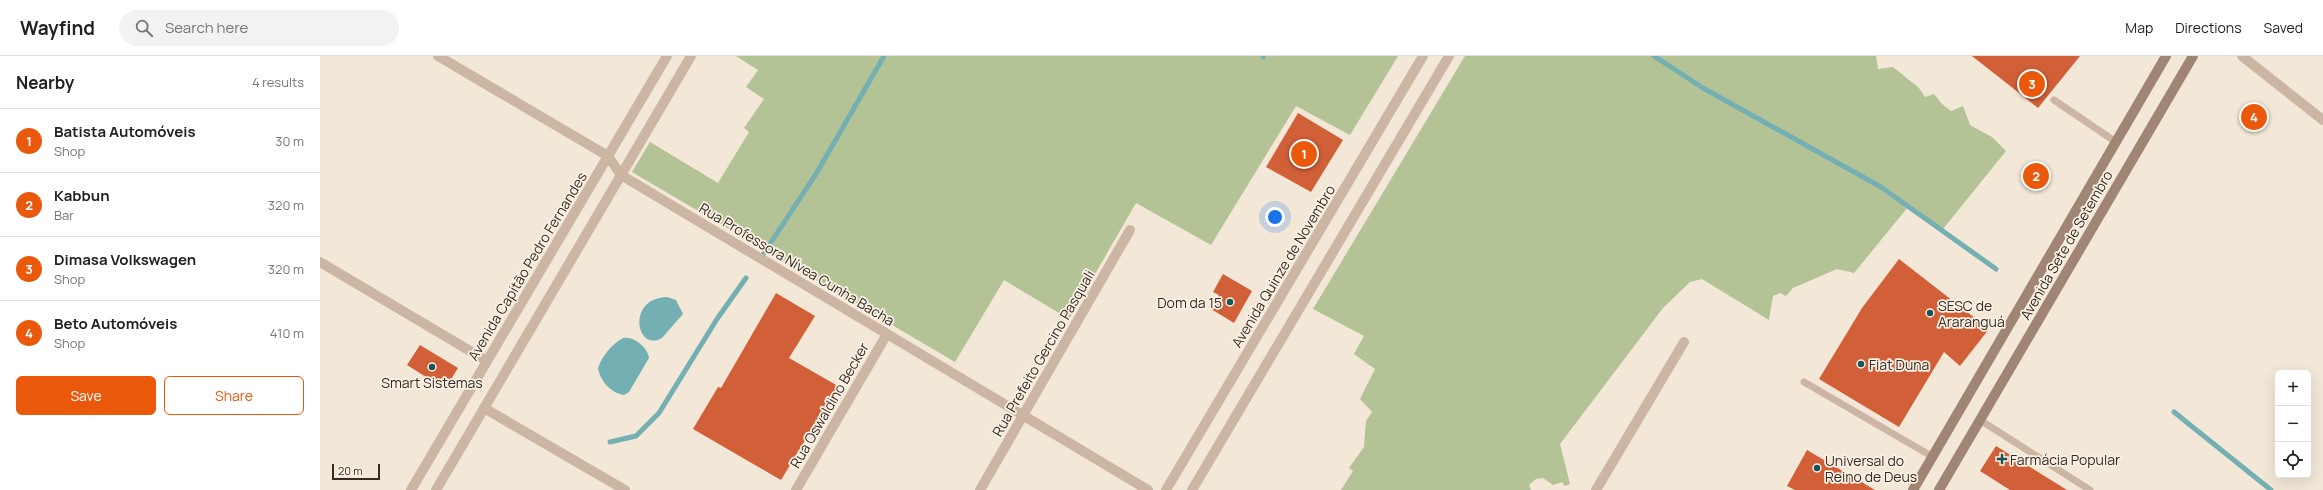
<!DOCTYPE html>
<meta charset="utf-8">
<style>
body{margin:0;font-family:Manrope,sans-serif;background:#f2f2f2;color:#222}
.controls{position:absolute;right:12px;bottom:12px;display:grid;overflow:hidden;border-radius:6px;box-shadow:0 4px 16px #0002}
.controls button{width:36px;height:36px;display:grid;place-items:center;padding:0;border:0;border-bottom:1px solid #e0e0e0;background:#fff;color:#222;font:20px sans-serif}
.scale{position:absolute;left:12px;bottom:10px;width:48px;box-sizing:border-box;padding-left:4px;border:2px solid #362b25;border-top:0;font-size:11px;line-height:14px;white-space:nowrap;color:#362b25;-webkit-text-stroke:3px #fbf1e4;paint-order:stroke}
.you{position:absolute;left:955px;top:161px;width:14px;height:14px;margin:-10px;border:3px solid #fff;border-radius:50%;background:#1a73e8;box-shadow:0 0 0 6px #1a73e833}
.badge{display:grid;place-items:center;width:26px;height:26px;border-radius:50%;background:#ea580c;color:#fff;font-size:13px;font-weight:700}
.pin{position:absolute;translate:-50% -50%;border:2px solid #fff;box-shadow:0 1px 4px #0006}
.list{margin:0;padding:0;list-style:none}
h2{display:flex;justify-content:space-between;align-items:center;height:52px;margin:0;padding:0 16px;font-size:17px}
h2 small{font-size:13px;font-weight:400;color:#767676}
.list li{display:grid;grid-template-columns:26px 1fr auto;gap:12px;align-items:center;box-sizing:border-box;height:64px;padding:0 16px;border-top:1px solid #e0e0e0}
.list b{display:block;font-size:15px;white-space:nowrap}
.list p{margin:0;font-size:13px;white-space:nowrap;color:#767676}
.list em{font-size:13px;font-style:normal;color:#767676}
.actions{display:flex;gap:8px;padding:12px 16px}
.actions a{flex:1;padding:9px 0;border:1px solid #ea580c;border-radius:6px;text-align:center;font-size:14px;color:#ea580c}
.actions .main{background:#ea580c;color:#fff}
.icon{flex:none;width:22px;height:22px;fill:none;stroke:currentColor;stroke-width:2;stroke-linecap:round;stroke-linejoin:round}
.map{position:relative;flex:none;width:2003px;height:434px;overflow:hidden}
header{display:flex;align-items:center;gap:24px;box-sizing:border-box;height:56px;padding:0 20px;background:#fff;border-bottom:1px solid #e0e0e0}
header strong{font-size:19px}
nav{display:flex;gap:22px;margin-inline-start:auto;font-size:14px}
.search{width:280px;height:36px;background:#f2f2f2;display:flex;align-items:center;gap:10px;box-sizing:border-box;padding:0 14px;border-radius:22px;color:#767676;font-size:15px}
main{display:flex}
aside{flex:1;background:#fff}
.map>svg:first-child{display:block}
.green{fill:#b3c396}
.water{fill:#74afb3}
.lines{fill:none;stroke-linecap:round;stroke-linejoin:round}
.stream{stroke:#74afb3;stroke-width:5}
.building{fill:#d16038}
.service{stroke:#ccb6a3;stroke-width:7}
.minor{stroke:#ccb6a3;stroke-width:10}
.tertiary{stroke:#ccb6a3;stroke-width:10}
.secondary{stroke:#a08574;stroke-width:10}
.poi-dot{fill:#18555b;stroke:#fbf1e4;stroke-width:1.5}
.labels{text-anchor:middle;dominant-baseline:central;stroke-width:3.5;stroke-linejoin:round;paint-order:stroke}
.street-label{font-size:14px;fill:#362b25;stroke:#fbf1e4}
.poi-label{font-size:14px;fill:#362b25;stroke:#fbf1e4;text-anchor:start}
</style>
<header>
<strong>Wayfind</strong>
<div class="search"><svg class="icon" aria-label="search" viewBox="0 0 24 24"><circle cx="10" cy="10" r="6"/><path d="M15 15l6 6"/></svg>Search here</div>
<nav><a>Map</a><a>Directions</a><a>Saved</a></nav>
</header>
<main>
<aside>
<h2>Nearby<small>4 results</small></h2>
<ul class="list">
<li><span class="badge">1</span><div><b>Batista Automóveis</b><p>Shop</p></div><em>30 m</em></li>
<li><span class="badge">2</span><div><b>Kabbun</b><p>Bar</p></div><em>320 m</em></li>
<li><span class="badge">3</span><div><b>Dimasa Volkswagen</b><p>Shop</p></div><em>320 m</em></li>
<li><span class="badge">4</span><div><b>Beto Automóveis</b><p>Shop</p></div><em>410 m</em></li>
</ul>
<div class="actions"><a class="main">Save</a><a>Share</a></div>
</aside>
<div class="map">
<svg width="2003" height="434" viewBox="0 0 2003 434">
<rect width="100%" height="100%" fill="#f3e7d7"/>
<g class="green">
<polygon points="416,0 1078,0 1030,79 976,50 891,189 816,147 749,263 684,224 635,306 312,116 330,86 398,127 429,76 424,72 444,43 426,31 438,14"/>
<polygon points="1145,0 1556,0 1558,13 1573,11 1599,32 1605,41 1614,38 1622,48 1631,55 1643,50 1650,69 1672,81 1686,95 1623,173 1588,151 1534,217 1517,213 1473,232 1466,240 1460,237 1453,240 1449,264 1382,223 1370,226 1343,252 1240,388 1250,428 1245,430 1242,426 1233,429 1223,422 1216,423 1209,429 1211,434 1021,434 1033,415 1029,412 1044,391 1046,365 1052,356 1040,343 1055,313 1034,298 1044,280 993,253"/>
</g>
<g class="water">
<path d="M347,241L356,244L363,258L342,282C316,297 306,242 347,241Z"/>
<path d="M303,282C314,280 328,292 329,302L309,336L304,339C291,337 280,325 278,312C282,300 292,288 303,282Z"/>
</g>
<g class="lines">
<g class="stream">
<polyline points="1334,0 1383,32 1561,131 1676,213"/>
<polyline points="943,1 943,0"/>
<polyline points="444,197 496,118 564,0"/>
<polyline points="1854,356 1951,434"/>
<polyline points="290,386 316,380 339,357 397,263 426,222"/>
</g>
</g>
<g class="building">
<polygon points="1652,0 1760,0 1718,52"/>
<polygon points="978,57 1023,84 991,136 946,111"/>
<polygon points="1579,203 1669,273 1640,310 1624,296 1579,371 1499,323 1542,252"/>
<polygon points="903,218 932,235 914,267 891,253 899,239 893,236"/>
<polygon points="456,237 495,260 469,302 518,330 461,424 373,373 398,331 401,332"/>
<polygon points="100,289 138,312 125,333 87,309"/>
<polygon points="1676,390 1747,434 1690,434 1660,415"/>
<polygon points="1487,394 1555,434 1475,434 1467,430"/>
</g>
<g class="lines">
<g class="service">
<polyline points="1734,44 1796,86"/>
<polyline points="1484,326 1613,401"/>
<polyline points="1660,364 1770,434"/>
</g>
<g class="minor">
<polyline points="118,0 288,100 301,119 828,434"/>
<polyline points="1922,0 2003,64"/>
<polyline points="0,206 167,305"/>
<polyline points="164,352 305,434"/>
<polyline points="476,434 567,278"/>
<polyline points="660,434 810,174"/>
<polyline points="1276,434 1364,286"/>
</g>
<g class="tertiary">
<polyline points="91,434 347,0"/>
<polyline points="116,434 371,0"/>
<polyline points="846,434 1103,0"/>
<polyline points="872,434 1129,0"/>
</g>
<g class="secondary">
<polyline points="1593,434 1846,0"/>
<polyline points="1619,434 1873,0"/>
</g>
</g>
<g class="poi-dot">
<circle cx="910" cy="246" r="4"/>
<circle cx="1610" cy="257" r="4"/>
<circle cx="1541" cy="308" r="4"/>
<circle cx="112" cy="311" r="4"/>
<path d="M1680 397h4v4h4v4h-4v4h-4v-4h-4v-4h4z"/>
<circle cx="1497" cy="412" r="4"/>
</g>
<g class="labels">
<g class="street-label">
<text transform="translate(1746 189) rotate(-60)">Avenida Sete de Setembro</text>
<text transform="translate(477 208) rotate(31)">Rua Professora Nívea Cunha Bacha</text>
<text transform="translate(207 210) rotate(-59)">Avenida Capitão Pedro Fernandes</text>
<text transform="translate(963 210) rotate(-59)">Avenida Quinze de Novembro</text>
<text transform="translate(723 297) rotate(-60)">Rua Prefeito Gercino Pasquali</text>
<text transform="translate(509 349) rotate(-60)">Rua Oswaldino Becker</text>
</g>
<g class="poi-label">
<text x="902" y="246" text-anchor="end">Dom da 15</text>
<text x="1618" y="249">SESC de<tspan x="1618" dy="16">Araranguá</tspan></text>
<text x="1549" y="308">Fiat Duna</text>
<text x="112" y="326" text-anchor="middle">Smart Sistemas</text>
<text x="1690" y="403">Farmácia Popular</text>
<text x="1505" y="404">Universal do<tspan x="1505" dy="16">Reino de Deus</tspan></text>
</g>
</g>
</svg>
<div class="controls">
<button>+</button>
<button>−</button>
<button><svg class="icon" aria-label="locate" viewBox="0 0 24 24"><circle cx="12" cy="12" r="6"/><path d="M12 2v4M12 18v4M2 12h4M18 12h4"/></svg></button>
</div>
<div class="scale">20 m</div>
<div class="you"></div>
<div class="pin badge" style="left:984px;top:98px">1</div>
<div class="pin badge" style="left:1716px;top:120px">2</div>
<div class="pin badge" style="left:1712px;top:28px">3</div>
<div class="pin badge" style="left:1934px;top:61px">4</div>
</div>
</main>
